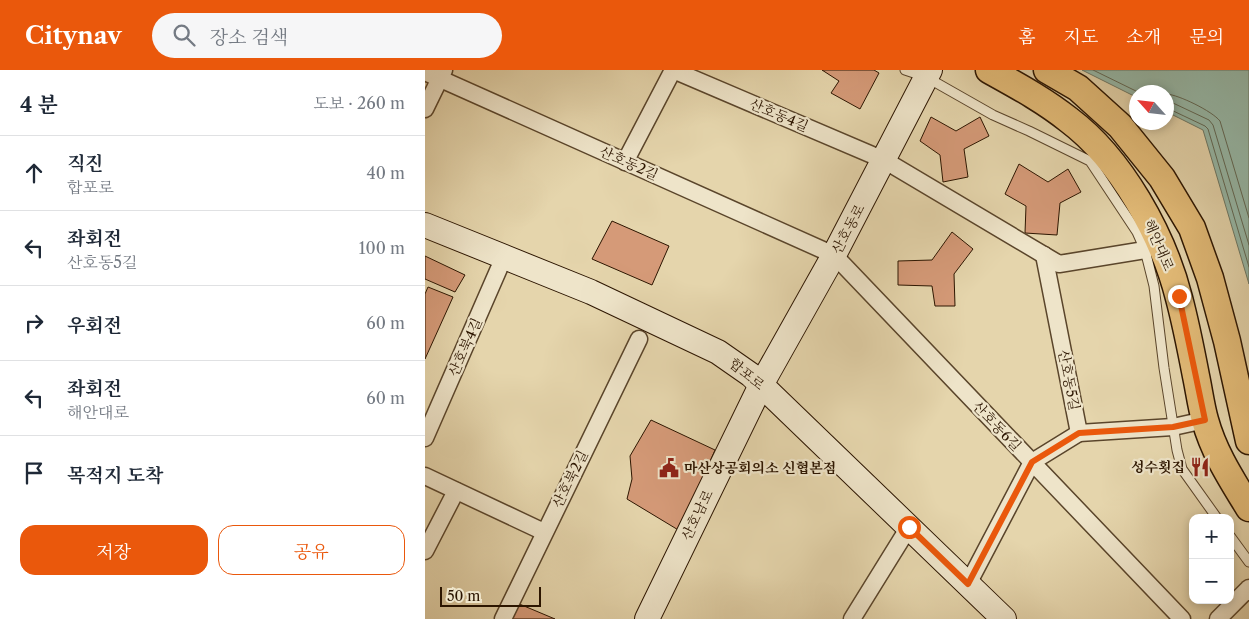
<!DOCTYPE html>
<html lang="ko">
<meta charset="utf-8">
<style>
body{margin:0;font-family:"Libre Caslon Text","Noto Serif KR",serif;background:#f6f6f7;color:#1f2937}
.controls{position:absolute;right:15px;bottom:15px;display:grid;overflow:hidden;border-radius:10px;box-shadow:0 2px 8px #0003}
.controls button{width:45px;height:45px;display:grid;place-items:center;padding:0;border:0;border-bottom:1px solid #e0e1e3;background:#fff;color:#1f2937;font:25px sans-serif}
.compass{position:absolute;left:704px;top:15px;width:45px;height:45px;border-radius:50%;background:#fff;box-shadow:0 2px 8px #0003;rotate:297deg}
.scale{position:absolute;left:15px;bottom:12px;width:101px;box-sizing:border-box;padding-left:5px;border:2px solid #2c1500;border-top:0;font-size:14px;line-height:18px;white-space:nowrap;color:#2c1500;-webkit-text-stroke:4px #eee4c9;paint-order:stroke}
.stop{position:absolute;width:15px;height:15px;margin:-11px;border:4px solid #ea580c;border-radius:50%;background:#fff}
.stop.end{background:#ea580c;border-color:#fff;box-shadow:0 1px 5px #0008}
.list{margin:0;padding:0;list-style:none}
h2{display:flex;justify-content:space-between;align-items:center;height:65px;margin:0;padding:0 20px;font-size:21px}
h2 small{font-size:16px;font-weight:400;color:#747a83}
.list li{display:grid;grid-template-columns:32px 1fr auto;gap:15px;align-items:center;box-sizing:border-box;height:75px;padding:0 20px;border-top:1px solid #e0e1e3}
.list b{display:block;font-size:19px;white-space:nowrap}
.list p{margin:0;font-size:16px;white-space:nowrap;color:#747a83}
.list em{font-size:16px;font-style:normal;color:#747a83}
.actions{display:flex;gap:10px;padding:15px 20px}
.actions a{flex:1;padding:11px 0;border:1px solid #ea580c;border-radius:15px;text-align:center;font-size:18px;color:#ea580c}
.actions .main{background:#ea580c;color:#fff}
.icon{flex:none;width:28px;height:28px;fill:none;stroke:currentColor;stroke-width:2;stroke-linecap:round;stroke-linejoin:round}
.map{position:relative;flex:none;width:824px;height:549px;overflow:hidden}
header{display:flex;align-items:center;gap:30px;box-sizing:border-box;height:70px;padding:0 25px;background:#ea580c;color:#fff}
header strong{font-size:24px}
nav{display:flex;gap:28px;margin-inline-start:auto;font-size:18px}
.search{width:350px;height:45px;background:#f6f6f7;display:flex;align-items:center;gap:12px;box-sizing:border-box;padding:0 18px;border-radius:28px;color:#747a83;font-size:19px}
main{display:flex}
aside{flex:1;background:#fff}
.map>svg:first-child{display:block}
.water{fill:#96b9a9;stroke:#6c7765}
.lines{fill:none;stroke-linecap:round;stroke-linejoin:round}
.shore{stroke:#616754;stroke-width:1}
.building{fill:#d59a78;stroke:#2c1500}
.lane-casing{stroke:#5a452b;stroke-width:11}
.street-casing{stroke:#5a452b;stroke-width:19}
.secondary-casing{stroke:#2c1500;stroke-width:26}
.primary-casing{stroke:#2c1500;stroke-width:29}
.lane{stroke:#eee4c9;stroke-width:9}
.street{stroke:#eee4c9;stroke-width:16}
.secondary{stroke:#eee4c9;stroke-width:24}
.primary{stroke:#e2ba76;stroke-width:26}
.route{stroke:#ea580c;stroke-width:6}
.labels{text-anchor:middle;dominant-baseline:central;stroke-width:4.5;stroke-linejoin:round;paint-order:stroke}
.street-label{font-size:14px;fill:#2c1500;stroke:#eee4c9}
.poi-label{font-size:14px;font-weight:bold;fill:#2c1500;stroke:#eee4c9;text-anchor:end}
</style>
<header>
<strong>Citynav</strong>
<div class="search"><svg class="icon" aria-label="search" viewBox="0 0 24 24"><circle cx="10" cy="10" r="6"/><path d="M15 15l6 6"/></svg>장소 검색</div>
<nav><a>홈</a><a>지도</a><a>소개</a><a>문의</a></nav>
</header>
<main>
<aside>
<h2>4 분<small>도보 · 260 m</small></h2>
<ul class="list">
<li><svg class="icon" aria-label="ahead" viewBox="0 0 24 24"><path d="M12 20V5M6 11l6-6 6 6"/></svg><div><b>직진</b><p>합포로</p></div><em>40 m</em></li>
<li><svg class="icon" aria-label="left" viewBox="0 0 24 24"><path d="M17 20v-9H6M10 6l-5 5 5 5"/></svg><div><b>좌회전</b><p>산호동5길</p></div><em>100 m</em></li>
<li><svg class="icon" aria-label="right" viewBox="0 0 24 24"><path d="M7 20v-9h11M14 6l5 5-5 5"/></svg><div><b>우회전</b></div><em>60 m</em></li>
<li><svg class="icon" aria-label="left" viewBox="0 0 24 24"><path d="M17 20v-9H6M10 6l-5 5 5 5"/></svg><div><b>좌회전</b><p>해안대로</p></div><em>60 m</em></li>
<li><svg class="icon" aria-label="arrive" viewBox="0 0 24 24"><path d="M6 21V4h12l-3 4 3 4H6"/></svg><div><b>목적지 도착</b></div></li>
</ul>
<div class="actions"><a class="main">저장</a><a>공유</a></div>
</aside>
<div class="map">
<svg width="824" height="549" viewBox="0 0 824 549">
<rect width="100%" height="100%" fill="#e5d5ac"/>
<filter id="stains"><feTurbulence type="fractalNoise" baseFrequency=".004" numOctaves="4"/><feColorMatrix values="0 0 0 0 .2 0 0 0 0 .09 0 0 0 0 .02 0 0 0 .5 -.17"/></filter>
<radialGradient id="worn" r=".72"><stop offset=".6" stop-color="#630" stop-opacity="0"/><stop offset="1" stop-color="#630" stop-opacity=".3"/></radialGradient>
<polygon class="water" points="657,0 824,0 824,214 778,60 742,42 742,22 712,22 711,27"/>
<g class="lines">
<g class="shore">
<polyline points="668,0 713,22"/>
<path d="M742,24C754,25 787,41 795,51L824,148"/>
<polyline points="742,32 748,33 784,50 788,55 824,175"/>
<polyline points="742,38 780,56 783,59 824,197"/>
</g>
</g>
<g class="building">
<polygon points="397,0 449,0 454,3 435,39 406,23 414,11"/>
<polygon points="506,47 531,61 555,47 564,66 539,79 543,107 518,112 515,85 495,71"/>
<polygon points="594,94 623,112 643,99 656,122 635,133 632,165 600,163 601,136 580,124"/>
<polygon points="187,151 244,176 227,215 167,189"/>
<polygon points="527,162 548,179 529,204 530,236 510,236 507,216 473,215 473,191 507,190"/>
<polygon points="0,186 40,205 30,222 0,209"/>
<polygon points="3,217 28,227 0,289 0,224"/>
<polygon points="226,350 290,380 255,461 202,429 207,409 205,386"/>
<polygon points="92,533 130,549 84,549"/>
</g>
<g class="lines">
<defs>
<g id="lane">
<polyline points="480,0 501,7 568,45 604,61 665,91 712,162 720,180 729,216 739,298 752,380 757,399 792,448"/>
<polyline points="805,466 824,492"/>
</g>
<g id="street">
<polyline points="248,0 459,90 634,194 720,180"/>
<polyline points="0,2 409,185 757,549"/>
<polyline points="0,39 19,0"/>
<polyline points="200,92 248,0"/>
<polyline points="654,363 748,357 780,350"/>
<polyline points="0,368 79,187"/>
<polyline points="0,406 119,462"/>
<polyline points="0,481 31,421"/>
<polyline points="543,514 607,392 654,363 619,185"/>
<polyline points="78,549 214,269"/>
<polyline points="427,549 484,457"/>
<polyline points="793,549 824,518"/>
</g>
<g id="secondary">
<polyline points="0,155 166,222 293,282 326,305 579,549"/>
<polyline points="222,549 336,315 409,185 505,0"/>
</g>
<g id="primary">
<path d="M564,0C591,15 619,30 644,50C696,89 738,165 754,228C761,254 766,280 771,306C774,320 776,336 780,350C789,383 807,410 824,438"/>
<polyline points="622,0 653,18 695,56 737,108 767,158 785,208 802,271 824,371"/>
</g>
</defs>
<use href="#lane" class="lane-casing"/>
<use href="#street" class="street-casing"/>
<use href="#secondary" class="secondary-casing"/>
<use href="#primary" class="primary-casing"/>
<use href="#lane" class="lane"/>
<use href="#street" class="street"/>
<use href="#secondary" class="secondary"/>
<use href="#primary" class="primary"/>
</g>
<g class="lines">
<polyline class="route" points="484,457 543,514 607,392 654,363 748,357 780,350 754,226"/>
</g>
<defs>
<symbol id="restaurant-bare" viewBox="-9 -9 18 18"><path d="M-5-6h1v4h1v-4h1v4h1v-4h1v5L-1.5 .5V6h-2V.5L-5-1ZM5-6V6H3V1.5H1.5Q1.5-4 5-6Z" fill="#8f2418" stroke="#eee4c9" stroke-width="2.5" paint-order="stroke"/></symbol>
<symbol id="civic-bare" viewBox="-9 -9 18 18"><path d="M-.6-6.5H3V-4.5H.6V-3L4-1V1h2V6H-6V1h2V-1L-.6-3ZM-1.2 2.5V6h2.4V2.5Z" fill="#8f2418" stroke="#eee4c9" stroke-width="2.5" paint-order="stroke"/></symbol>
</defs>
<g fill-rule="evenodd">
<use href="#restaurant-bare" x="761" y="383" width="28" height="28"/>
<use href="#civic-bare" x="230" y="384" width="28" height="28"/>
</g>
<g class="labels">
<g class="street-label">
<text transform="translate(354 45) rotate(23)">산호동4길</text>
<text transform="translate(204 93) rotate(24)">산호동2길</text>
<text transform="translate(423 159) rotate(-62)">산호동로</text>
<text transform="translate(734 175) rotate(67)">해안대로</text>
<text transform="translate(40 277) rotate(-66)">산호북4길</text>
<text transform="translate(322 304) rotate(39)">합포로</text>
<text transform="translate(644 310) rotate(79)">산호동5길</text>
<text transform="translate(572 356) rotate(46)">산호동6길</text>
<text transform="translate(145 409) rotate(-64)">산호북2길</text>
<text transform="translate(272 445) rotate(-64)">산호남로</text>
</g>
<g class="poi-label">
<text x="760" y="397">성수횟집</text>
<text x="259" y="398" text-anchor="start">마산상공회의소 신협본점</text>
</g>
</g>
<rect width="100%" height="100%" filter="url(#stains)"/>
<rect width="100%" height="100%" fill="url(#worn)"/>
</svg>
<div class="controls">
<button>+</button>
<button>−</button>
</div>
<svg class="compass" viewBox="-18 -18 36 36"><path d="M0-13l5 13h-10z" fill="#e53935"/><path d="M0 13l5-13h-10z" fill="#747a83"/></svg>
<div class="scale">50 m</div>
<div class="stop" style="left:484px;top:457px"></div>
<div class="stop end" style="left:754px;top:226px"></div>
</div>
</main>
